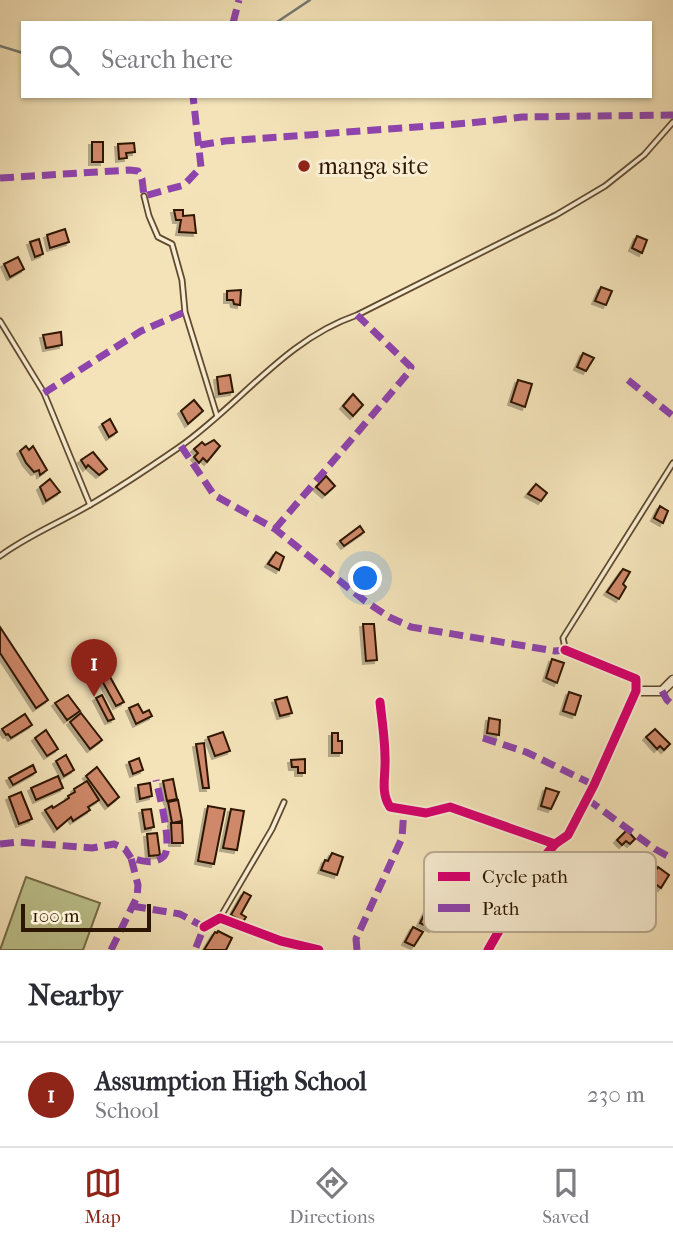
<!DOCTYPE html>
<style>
body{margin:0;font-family:"IM FELL French Canon",serif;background:#f7f7f7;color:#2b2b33}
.scale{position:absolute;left:21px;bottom:18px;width:130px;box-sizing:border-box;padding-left:7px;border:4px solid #2d1601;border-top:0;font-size:19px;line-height:24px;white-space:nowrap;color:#2d1601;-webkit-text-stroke:5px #f8edd2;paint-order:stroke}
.you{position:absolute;left:366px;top:579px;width:24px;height:24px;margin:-18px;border:5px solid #fff;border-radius:50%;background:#1a73e8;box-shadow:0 0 0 10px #1a73e833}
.badge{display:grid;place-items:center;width:46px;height:46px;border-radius:50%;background:#8f2418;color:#fff;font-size:23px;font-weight:700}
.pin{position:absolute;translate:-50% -58px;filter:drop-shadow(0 2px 4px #0008)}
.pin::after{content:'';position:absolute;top:37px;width:24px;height:21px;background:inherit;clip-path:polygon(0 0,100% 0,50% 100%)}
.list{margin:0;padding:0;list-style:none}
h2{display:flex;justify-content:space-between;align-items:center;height:91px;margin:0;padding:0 28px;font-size:30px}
h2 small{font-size:23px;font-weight:400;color:#7c7c81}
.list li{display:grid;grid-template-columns:46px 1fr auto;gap:21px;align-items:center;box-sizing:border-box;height:105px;padding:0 28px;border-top:2px solid #e1e1e2}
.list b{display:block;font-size:26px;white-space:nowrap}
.list p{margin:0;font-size:23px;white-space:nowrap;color:#7c7c81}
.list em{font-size:23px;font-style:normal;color:#7c7c81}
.icon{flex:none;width:38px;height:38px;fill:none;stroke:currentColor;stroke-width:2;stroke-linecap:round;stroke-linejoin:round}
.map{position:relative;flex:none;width:673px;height:950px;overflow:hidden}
.search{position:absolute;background:#fff;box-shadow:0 2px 5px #0004;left:21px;right:21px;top:21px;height:77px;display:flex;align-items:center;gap:18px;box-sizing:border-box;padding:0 24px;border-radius:0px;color:#7c7c81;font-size:26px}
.sheet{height:196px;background:#fff}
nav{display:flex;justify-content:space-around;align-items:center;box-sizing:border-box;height:98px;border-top:2px solid #e1e1e2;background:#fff;font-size:19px;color:#7c7c81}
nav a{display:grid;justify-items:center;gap:4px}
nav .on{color:#8f2418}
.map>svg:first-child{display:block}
.pitch{fill:#bdc38e;stroke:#756c48;stroke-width:2}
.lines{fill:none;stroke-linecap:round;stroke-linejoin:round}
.stream{stroke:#737971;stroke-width:2.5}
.building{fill:#cf896a;stroke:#2d1601;stroke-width:2;filter:url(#shadow)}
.service-casing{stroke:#5f492f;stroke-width:7}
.minor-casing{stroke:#5f492f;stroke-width:11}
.service{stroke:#f8edd2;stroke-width:3.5}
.minor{stroke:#f8edd2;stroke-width:8}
.quiet{stroke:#8e44ad;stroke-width:7;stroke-dasharray:14 7;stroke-linecap:butt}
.cycleway-casing{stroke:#f8edd2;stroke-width:13}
.cycleway{stroke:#d6006c;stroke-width:9}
.poi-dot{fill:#8f2418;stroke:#f8edd2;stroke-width:2.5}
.labels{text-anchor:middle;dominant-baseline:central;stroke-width:6;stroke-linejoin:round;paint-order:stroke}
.poi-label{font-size:24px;fill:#2d1601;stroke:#f8edd2;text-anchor:start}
.key{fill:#f8edd2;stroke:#bbac93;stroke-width:2}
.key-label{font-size:19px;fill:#2d1601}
</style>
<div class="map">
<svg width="673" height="950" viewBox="0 0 673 950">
<defs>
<filter id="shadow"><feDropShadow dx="-3" dy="3" stdDeviation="0" flood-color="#0004"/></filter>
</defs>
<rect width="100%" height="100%" fill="#f4e3b9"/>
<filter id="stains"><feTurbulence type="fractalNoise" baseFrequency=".00286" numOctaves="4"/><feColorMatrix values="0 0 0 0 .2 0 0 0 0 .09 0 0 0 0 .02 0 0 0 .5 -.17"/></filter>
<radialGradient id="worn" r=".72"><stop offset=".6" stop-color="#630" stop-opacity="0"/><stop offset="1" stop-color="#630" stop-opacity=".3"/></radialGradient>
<polygon class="pitch" points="26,877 100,903 83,950 0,950"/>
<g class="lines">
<g class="stream">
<polyline points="270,23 277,22 310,0"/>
<polyline points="0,46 23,53"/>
</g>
</g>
<g class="building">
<rect x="92" y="142" width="11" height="20"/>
<polygon points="134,143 135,152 126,153 127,158 119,159 118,144"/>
<polygon points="174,210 183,210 183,216 194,215 196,233 179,232 181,220 176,220"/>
<polygon points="65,229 69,242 50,248 47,235"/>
<polygon points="637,236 647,240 642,253 632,248"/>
<polygon points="39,239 43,254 35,257 30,242"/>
<polygon points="18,257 24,269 10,277 4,264"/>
<polygon points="601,287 612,291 606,305 595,301"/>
<polygon points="241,290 240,305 234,304 233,300 227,300 227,291"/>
<polygon points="61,332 62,345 46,348 43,335"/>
<polygon points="583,353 594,358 586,371 577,367"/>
<polygon points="230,375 233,392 219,394 217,377"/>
<polygon points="518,380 532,384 525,407 511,402"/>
<polygon points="353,394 363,405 353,416 343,406"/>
<polygon points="194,400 203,411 188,424 181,411"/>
<polygon points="110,419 117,432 109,437 102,424"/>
<polygon points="214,440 220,446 207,462 203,458 199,463 194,457 198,453 194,449 202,442 205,445"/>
<polygon points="26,446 29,450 33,446 47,470 40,475 39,470 34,472 26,463 20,451"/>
<polygon points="93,452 107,469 99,475 88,465 86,468 81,460"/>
<polygon points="326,476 335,486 325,495 316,487"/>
<polygon points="50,479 60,492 46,501 40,487"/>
<polygon points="536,484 547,493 541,501 528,494"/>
<polygon points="660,506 668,511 663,523 654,518"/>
<polygon points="360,526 364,532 344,546 340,541"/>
<polygon points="276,552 284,557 279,570 268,564"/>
<polygon points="623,569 630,572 623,584 626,587 619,599 607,592"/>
<polygon points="363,624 374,624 377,660 366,661"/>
<polygon points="0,627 48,700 36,708 0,653"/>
<polygon points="552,659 564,663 557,683 546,678"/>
<polygon points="109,675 124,702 116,706 101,679"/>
<polygon points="569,692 581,696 575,715 563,711"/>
<polygon points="68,695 80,711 67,720 55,703"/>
<polygon points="102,695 114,719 108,721 96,698"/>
<polygon points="287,697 292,713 280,716 275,700"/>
<polygon points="138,704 143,713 149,710 152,716 136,724 129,708"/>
<polygon points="81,713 102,740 90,749 70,722"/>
<polygon points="25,714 32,725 11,738 8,734 6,735 2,729"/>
<polygon points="489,718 500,720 499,735 487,733"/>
<polygon points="655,729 670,744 664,750 660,746 657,749 646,737"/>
<polygon points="46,730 58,749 47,756 35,738"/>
<polygon points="223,732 230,751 215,756 208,737"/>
<polygon points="332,733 338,733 338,741 342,741 342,753 332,753"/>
<polygon points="204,743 209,788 203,788 196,744"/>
<polygon points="66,755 74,770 64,776 56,761"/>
<polygon points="139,758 143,770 133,774 129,762"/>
<polygon points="305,759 305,773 298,773 298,767 292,767 291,760"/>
<polygon points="33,765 36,772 13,785 9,778"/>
<polygon points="97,767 119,797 108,806 86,776"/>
<polygon points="58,776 63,788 36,800 31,788"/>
<polygon points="173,779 177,799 167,801 163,781"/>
<polygon points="87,781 99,800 88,807 90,810 73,821 71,817 57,829 45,810 52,806 53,808 69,798 68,796 75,792 74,789"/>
<polygon points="150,783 152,796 140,799 138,785"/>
<polygon points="546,788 559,792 551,809 541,806"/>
<polygon points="21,792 32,819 19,824 9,797"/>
<polygon points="178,800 182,821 172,823 168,802"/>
<polygon points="208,806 225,809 214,864 198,861"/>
<polygon points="151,809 154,827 145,829 142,810"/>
<polygon points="231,809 244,811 237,850 223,848"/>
<polygon points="171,823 182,823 183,843 172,843"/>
<polygon points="627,830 635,839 630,844 626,841 622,845 617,840"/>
<polygon points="157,833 160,855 149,856 147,834"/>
<polygon points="332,853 343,857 337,875 321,870 325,860 328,861"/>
<polygon points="658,867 669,875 661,888 650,880"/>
<polygon points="244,892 251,896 241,914 246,917 243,922 231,915"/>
<polygon points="429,905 441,910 432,929 420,923"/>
<polygon points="413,927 423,932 414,946 405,942"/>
<polygon points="218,931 232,938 226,950 204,950 215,932 217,933"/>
</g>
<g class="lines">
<defs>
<g id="service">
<polyline points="144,196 149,216 158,237 172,244 182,280 185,312 217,416"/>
<polyline points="0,321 44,393 90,505"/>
<path d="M0,556C27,536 59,523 88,506C119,488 149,468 178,448C240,405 284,340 357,315L556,215L605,186L644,155L673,122"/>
<polyline points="565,648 563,638 673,463"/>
<polyline points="221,916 272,829 284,802"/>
</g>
<g id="minor">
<polyline points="636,691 662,691 673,680"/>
<path d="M380,702C382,721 385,740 385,758C386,775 380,792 390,807L426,813L450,807L555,844"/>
<polyline points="204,927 220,918 281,941 319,950"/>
<polyline points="488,950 535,868 555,844 568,835 594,785 636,691 636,679 565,650"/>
</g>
</defs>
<use href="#service" class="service-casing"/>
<use href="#minor" class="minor-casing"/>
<use href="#service" class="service"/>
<use href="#minor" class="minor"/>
<g class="quiet">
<polyline points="233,23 239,0"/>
<polyline points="200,145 225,141 470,123 522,117 673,115"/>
<polyline points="0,178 129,170 138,171 142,179 144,196 184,185 201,167 193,96"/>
<polyline points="628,380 673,416"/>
<polyline points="44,393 141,331 185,312"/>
<polyline points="181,446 214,495 275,529 365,601 389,617 411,627 555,651 565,650"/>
<polyline points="275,529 409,372 411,367 357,315"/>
<polyline points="662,691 667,700 673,705"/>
<polyline points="483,738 526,752 594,785"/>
<polyline points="587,799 655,849 673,859"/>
<polyline points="0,844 18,842 92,848 114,844 125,849 131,858"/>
<polyline points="132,906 180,914 204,927 195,950"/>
<path d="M111,950L137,897L138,885L131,858C141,861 154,865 163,857C174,849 159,794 156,780"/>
<polyline points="357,950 356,939 402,838 404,809"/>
</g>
<defs>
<g id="cycleway">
<path d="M380,702C382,721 385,740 385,758C386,775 380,792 390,807L426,813L450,807L555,844"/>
<polyline points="204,927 220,918 281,941 319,950"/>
<polyline points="488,950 535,868 555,844 568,835 594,785 636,691 636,679 565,650"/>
</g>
</defs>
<use href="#cycleway" class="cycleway-casing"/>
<use href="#cycleway" class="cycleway"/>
</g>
<circle class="poi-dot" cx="304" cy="166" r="7"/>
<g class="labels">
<g class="poi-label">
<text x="318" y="166">manga site</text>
</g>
</g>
<rect x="424" y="852" width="232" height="80" rx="10" class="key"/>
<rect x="438" y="872" width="32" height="9" fill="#d6006c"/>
<rect x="438" y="904" width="32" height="8" fill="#8e44ad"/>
<g class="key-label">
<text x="482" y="883">Cycle path</text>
<text x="482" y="915">Path</text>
</g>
<rect width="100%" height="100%" filter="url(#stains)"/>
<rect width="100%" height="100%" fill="url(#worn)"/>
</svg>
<div class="scale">100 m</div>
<div class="you"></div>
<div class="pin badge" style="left:94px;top:697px">1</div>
<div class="search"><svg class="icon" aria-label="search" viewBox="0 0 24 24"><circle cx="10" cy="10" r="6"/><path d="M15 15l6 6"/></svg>Search here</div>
</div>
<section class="sheet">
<h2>Nearby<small></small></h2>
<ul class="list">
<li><span class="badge">1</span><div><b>Assumption High School</b><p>School</p></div><em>230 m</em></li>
</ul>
</section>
<nav>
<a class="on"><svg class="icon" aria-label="map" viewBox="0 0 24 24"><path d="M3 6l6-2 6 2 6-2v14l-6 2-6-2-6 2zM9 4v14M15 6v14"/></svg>Map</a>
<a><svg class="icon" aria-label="directions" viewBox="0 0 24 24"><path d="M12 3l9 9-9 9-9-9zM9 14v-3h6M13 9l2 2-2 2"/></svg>Directions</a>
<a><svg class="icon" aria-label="saved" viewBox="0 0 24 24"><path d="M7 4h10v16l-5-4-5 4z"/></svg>Saved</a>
</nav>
